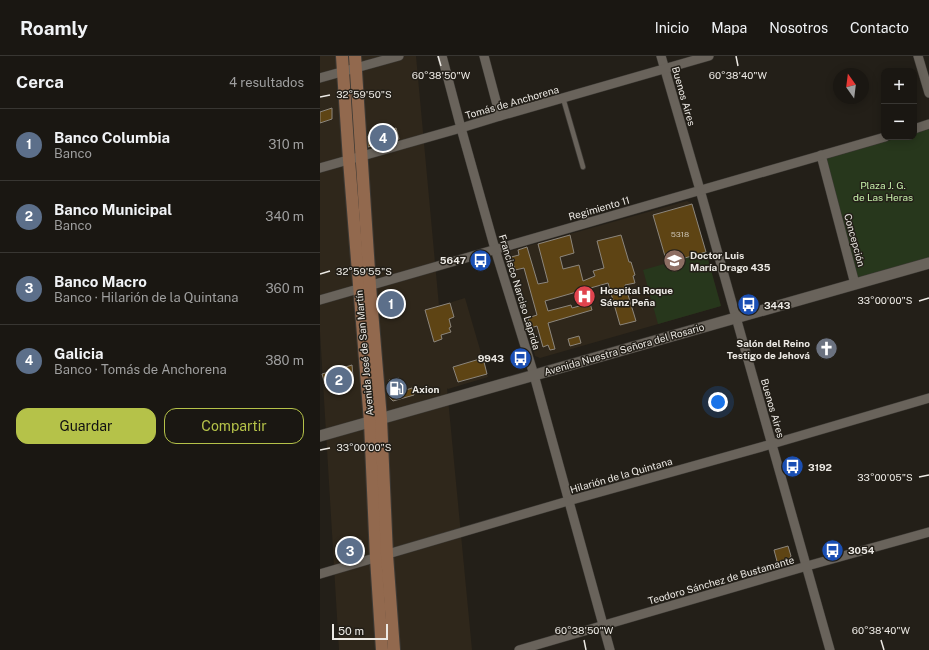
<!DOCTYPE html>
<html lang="es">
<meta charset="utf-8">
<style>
body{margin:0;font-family:"Public Sans",sans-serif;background:#23201b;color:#f1f3f6}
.controls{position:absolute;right:12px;top:12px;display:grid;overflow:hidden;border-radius:8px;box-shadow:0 2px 10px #0003}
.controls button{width:36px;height:36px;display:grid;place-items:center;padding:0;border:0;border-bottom:1px solid #383632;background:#1a1712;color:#f1f3f6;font:20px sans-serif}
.compass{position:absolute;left:513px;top:12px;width:36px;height:36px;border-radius:50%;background:#1a1712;box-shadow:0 2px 10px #0003;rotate:346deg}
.scale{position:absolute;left:12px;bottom:10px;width:56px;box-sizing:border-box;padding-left:4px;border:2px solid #ece9e4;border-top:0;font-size:11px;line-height:14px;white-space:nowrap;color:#ece9e4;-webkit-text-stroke:3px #231f18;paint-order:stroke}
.you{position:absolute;left:398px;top:346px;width:14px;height:14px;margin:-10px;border:3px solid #fff;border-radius:50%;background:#1a73e8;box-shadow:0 0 0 6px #1a73e833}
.badge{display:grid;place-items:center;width:26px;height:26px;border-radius:50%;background:#b5c249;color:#fff;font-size:13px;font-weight:700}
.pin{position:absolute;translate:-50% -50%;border:2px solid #fff;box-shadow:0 1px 4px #0006}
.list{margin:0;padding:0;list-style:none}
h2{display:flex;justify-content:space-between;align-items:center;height:52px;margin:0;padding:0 16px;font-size:17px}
h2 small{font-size:13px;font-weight:400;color:#9f9f9f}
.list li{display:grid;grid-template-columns:26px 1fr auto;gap:12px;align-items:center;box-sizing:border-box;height:72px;padding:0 16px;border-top:1px solid #383632}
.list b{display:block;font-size:15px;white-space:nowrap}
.list p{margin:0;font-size:13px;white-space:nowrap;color:#9f9f9f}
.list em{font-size:13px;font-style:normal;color:#9f9f9f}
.actions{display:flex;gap:8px;padding:12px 16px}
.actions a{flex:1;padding:9px 0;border:1px solid #b5c249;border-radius:12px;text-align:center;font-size:14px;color:#b5c249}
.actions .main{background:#b5c249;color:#111}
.map{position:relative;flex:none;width:609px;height:594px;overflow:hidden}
header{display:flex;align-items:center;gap:24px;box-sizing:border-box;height:56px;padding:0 20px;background:#1a1712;border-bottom:1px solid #383632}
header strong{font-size:19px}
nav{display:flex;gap:22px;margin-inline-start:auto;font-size:14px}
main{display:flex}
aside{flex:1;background:#1a1712}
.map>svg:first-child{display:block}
.built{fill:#2f271b}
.green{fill:#27371c}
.building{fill:#5e4414;stroke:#8c867d}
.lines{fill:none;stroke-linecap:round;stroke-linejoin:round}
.service-casing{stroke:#3d3a35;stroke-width:6}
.minor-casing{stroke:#3d3a35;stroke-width:10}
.tertiary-casing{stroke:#3d3a35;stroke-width:12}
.secondary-casing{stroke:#3d3a35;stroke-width:14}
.service{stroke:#69635b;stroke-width:4.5}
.minor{stroke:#69635b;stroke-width:9}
.tertiary{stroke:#69635b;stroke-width:11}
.secondary{stroke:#92694e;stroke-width:12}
.ticks{fill:none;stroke:#ece9e4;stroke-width:1.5}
.labels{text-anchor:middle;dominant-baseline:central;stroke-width:3;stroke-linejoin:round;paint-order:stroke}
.number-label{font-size:8px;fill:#c8c0b0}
.street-label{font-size:10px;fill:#ece9e4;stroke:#231f18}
.park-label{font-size:10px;fill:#c8f2ac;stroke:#231f18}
.poi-label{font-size:10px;font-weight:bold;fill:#ece9e4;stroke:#231f18;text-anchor:start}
.ticks-label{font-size:10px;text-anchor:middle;fill:#ece9e4;stroke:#231f18;stroke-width:3;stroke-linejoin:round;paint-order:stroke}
</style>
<header>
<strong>Roamly</strong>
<nav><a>Inicio</a><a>Mapa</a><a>Nosotros</a><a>Contacto</a></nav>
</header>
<main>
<aside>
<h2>Cerca<small>4 resultados</small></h2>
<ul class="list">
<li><span class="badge" style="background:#5c6f8a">1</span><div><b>Banco Columbia</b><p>Banco</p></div><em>310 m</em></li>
<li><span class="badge" style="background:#5c6f8a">2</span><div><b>Banco Municipal</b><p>Banco</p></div><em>340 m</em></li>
<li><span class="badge" style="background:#5c6f8a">3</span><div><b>Banco Macro</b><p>Banco · Hilarión de la Quintana</p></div><em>360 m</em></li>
<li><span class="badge" style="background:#5c6f8a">4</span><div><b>Galicia</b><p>Banco · Tomás de Anchorena</p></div><em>380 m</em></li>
</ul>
<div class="actions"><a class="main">Guardar</a><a>Compartir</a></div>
</aside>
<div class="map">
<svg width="609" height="594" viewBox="0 0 609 594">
<rect width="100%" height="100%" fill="#231f18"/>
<g class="built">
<polygon points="0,0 96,0 119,250 145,242 168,321 128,333 127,332 152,594 19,594 0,276"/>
<polygon points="367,145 372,148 401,250 220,302 215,300 188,203 190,195"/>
</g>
<g class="green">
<polygon points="609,73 609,202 538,222 505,103 581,81 594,81 594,77"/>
<polygon points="386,196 401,250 338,268 323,214"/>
</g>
<g class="building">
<polygon points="12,52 12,63 0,67 0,56"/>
<polygon points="76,72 79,83 48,91 48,80"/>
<polygon points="372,148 386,196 347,207 333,159"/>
<polygon points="250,179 254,197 240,201 243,213 259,209 263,225 275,220 273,215 284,212 277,185 301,179 309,206 311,206 315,219 313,220 315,227 305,229 316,265 300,269 288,227 225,245 228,255 251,249 252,252 263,249 262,246 269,244 272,254 228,267 235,293 230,294 228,289 223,291 217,270 207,273 205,266 209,265 208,262 217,259 204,212 195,214 191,201 199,199 198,194 207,191 218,228 228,226 218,188"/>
<polygon points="77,242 79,251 65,255 64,245"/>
<polygon points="130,247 134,261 129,263 131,271 129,272 131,276 121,279 122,283 114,286 105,254"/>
<polygon points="259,280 261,287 250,290 248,283"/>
<polygon points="507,285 512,299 501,302 498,288"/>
<polygon points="163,302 167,318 138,326 133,311"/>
<polygon points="32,309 33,320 5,328 2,318"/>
<polygon points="79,322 83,335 92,332 94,339 73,345 70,342 69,324"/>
<polygon points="41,484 42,499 22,505 17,491"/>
<polygon points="468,490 471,500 467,506 458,509 454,494"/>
</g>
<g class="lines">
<defs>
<polyline id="service" points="243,42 263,111"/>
<g id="minor">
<polyline points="122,0 141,72 175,193 214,319 290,594"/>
<polyline points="164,0 180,60"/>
<polyline points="341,0 380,134 510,594"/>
<polyline points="598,0 609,37"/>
<polyline points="0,22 79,0"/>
<polyline points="594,73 609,68"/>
<polyline points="501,99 535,228"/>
<polyline points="0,112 141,72 180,60 389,0"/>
<polyline points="0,244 565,81"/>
<polyline points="0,518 248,445 452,388 609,342"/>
<polyline points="199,594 487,510 609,476"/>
</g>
<polyline id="tertiary" points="0,380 609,207"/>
<g id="secondary">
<polyline points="22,0 29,104 50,366 56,502 62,594"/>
<polyline points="35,0 50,230 61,363 67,499 74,594"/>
</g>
</defs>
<use href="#service" class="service-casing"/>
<use href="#minor" class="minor-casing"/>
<use href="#tertiary" class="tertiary-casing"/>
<use href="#secondary" class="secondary-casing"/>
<use href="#service" class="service"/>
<use href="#minor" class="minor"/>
<use href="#tertiary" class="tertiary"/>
<use href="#secondary" class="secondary"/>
</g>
<path class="ticks" d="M118,0L121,10M416,0L418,10M0,41L10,39M0,218L10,215M599,245L609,242M0,394L10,392M599,421L609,419M264,584L266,594M561,584L564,594"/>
<defs>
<symbol id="bus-disc" viewBox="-11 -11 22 22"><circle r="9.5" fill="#1a4fb4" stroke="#231f18"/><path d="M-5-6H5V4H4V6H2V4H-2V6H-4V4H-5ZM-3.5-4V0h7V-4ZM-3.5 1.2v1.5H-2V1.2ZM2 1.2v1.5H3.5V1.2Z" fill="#fff"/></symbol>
<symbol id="university-disc" viewBox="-11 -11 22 22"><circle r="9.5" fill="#8d6e63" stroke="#231f18"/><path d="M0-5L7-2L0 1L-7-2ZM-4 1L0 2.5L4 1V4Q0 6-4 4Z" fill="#fff"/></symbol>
<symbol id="hospital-disc" viewBox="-11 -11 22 22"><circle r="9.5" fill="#e0444e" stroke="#231f18"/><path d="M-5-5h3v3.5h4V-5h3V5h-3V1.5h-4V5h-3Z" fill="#fff"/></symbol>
<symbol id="church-disc" viewBox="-11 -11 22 22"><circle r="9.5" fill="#6b7280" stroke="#231f18"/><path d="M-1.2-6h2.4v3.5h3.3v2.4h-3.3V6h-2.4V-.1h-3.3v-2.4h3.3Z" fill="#fff"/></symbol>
<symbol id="fuel-disc" viewBox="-11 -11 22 22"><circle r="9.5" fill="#5c6f8a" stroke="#231f18"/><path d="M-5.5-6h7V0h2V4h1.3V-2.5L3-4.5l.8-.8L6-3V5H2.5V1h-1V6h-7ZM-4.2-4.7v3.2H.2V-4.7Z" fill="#fff"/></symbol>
</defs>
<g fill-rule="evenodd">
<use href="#bus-disc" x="148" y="192" width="25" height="25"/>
<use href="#university-disc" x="342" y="192" width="25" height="25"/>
<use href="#hospital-disc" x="252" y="228" width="25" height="25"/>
<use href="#bus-disc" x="416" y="236" width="25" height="25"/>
<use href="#church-disc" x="494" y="280" width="25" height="25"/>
<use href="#bus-disc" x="188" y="290" width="25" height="25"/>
<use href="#fuel-disc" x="64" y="320" width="25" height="25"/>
<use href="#bus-disc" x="460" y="398" width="25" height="25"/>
<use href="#bus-disc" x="500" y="482" width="25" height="25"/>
</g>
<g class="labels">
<g class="number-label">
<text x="360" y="178">5318</text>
</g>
<g class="street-label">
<text transform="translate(364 40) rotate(74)">Buenos Aires</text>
<text transform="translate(192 46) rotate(-16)">Tomás de Anchorena</text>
<text transform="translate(279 152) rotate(-16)">Regimiento 11</text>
<text transform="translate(535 184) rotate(75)">Concepción</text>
<text transform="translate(200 236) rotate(73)">Francisco Narciso Laprida</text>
<text transform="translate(304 293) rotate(-16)">Avenida Nuestra Señora del Rosario</text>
<text transform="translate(44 297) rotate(-95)">Avenida José de San Martín</text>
<text transform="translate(453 352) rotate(74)">Buenos Aires</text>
<text transform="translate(301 419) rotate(-16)">Hilarión de la Quintana</text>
<text transform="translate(401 524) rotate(-16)">Teodoro Sánchez de Bustamante</text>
</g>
<g class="park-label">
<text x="563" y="129">Plaza J. G.<tspan x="563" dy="12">de Las Heras</tspan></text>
</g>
<g class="poi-label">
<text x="370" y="199">Doctor Luis<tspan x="370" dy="12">María Drago 435</tspan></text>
<text x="146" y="204" text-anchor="end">5647</text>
<text x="280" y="234">Hospital Roque<tspan x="280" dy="12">Sáenz Peña</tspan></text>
<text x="444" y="249">3443</text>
<text x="490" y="287" text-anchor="end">Salón del Reino<tspan x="490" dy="12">Testigo de Jehová</tspan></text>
<text x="184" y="302" text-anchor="end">9943</text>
<text x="92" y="333">Axion</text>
<text x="488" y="411">3192</text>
<text x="528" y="494">3054</text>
</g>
</g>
<g class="ticks-label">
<text x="121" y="23">60°38'50"W</text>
<text x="418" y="23">60°38'40"W</text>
<text x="44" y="42">32°59'50"S</text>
<text x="44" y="219">32°59'55"S</text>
<text x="565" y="248">33°00'00"S</text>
<text x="44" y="395">33°00'00"S</text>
<text x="565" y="425">33°00'05"S</text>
<text x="264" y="578">60°38'50"W</text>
<text x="561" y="578">60°38'40"W</text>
</g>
</svg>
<div class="controls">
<button>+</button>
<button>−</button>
</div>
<svg class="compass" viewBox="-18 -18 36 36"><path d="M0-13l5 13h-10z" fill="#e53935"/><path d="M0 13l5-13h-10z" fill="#9f9f9f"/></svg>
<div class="scale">50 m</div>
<div class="you"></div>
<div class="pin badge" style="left:71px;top:248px;background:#5c6f8a">1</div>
<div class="pin badge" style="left:19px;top:324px;background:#5c6f8a">2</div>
<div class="pin badge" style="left:30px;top:495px;background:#5c6f8a">3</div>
<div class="pin badge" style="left:63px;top:82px;background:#5c6f8a">4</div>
</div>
</main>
